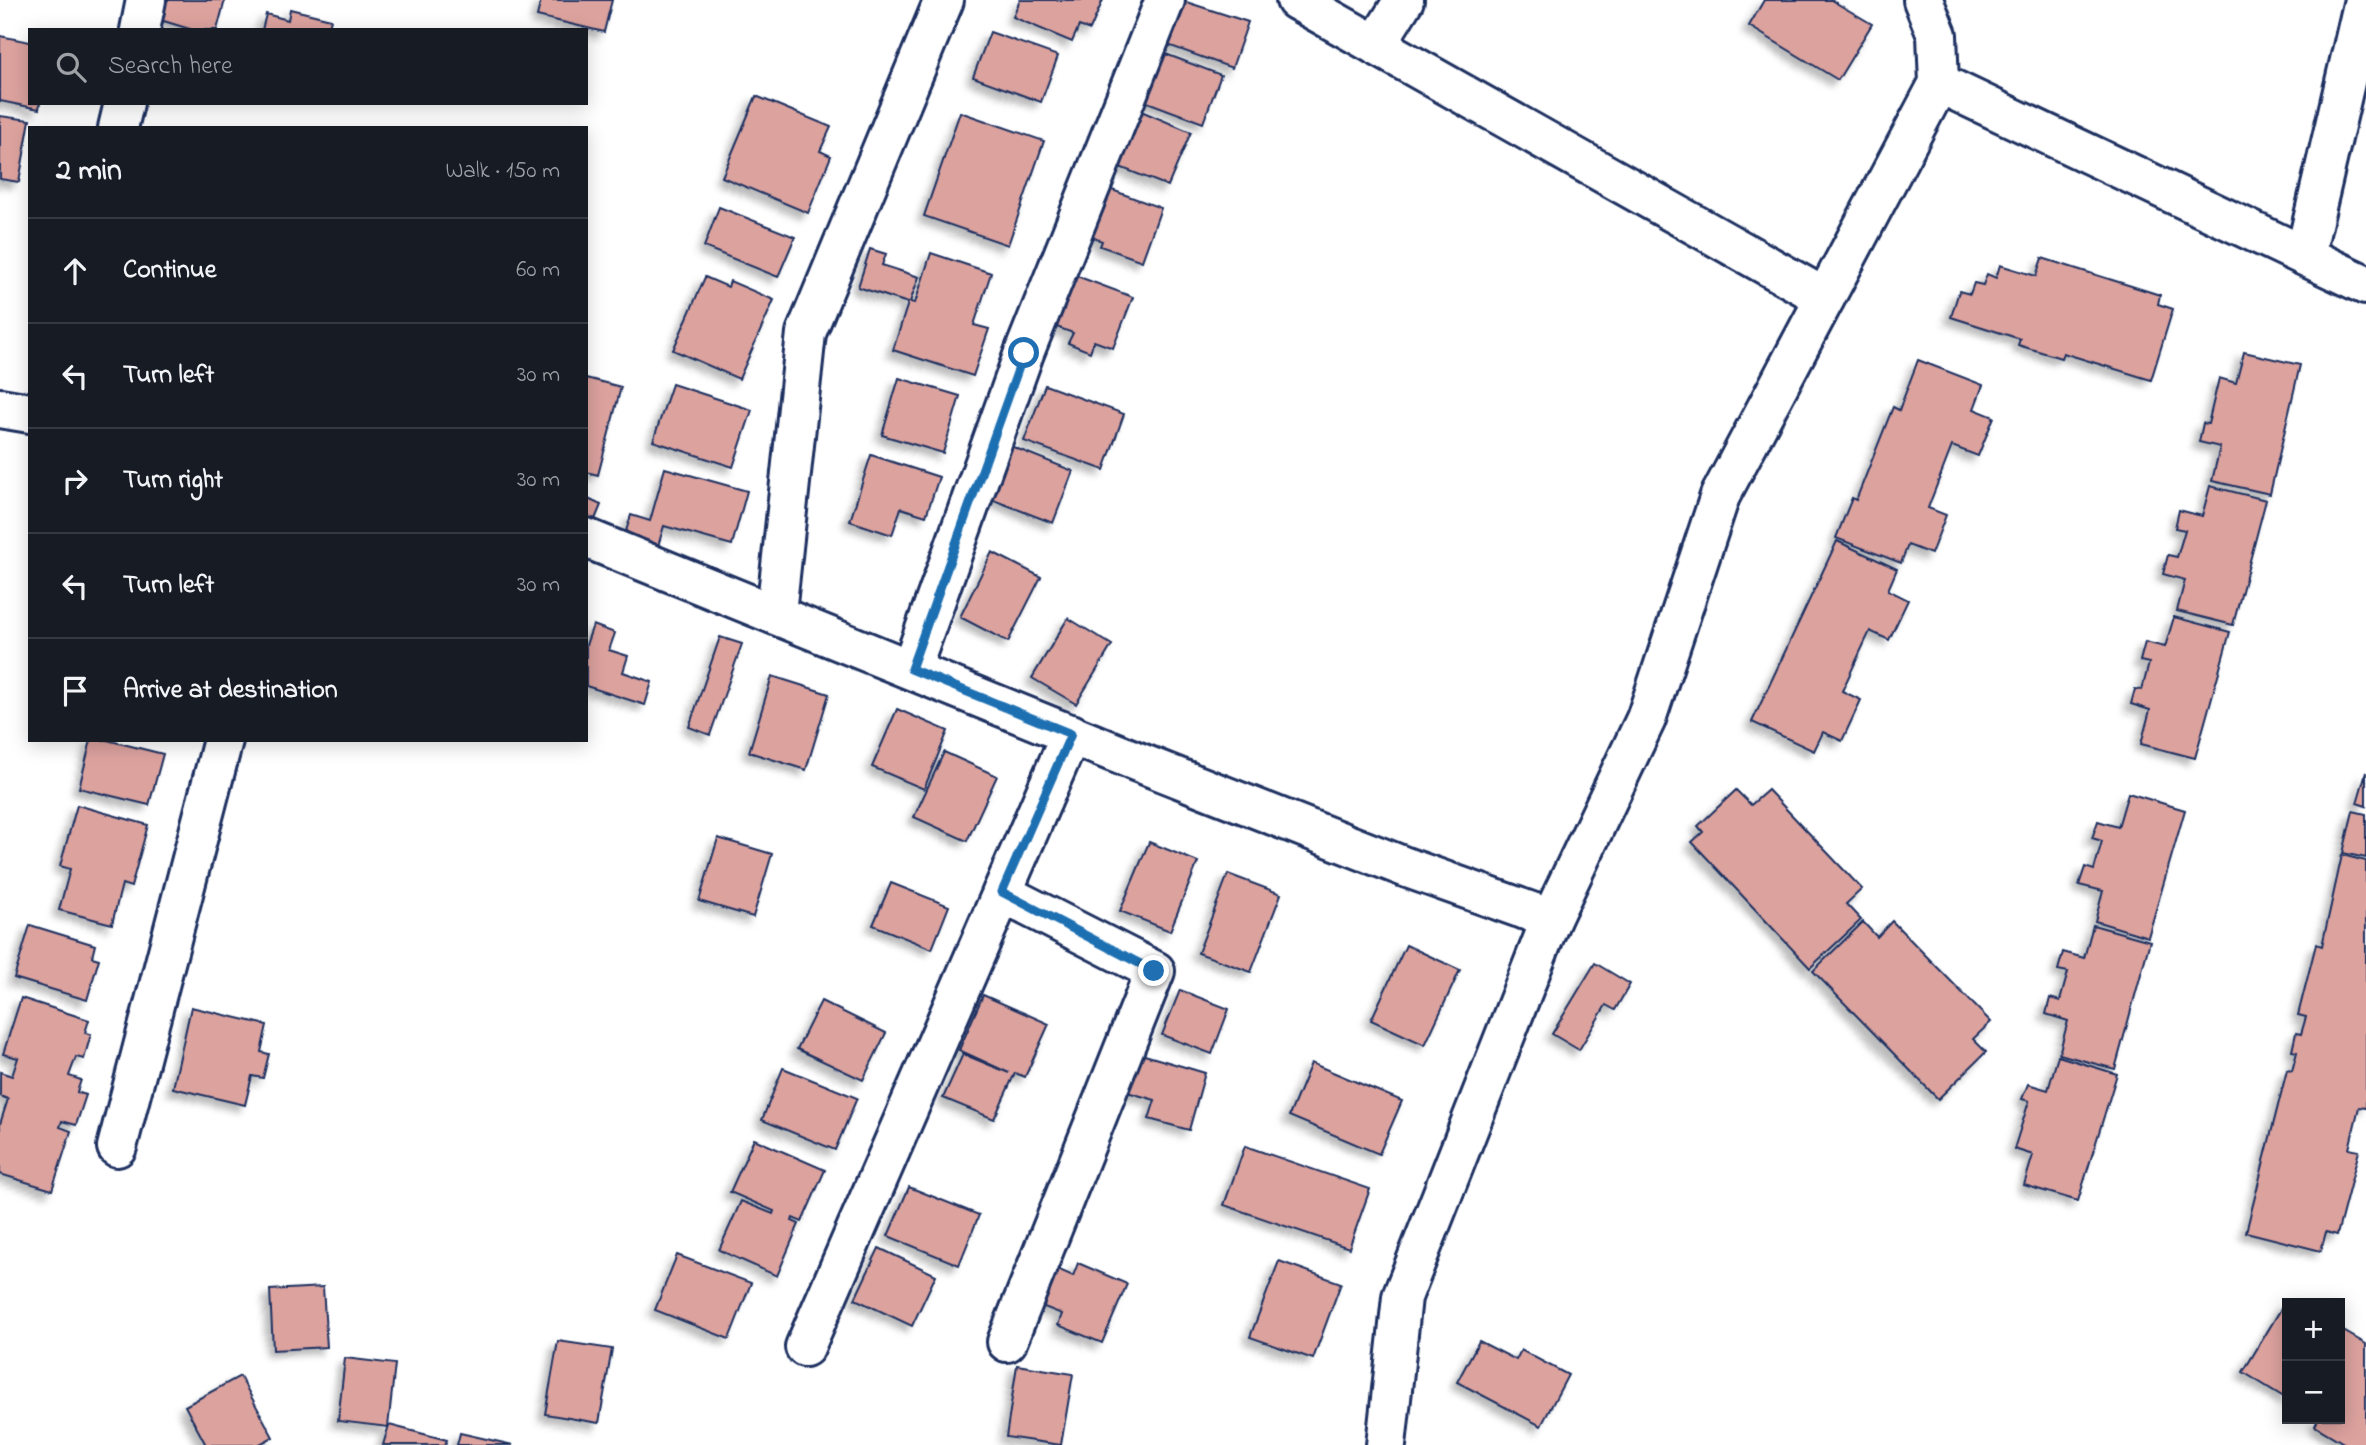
<!DOCTYPE html>
<meta charset="utf-8">
<style>
body{margin:0;font-family:"Indie Flower",sans-serif;background:#242831;color:#f1f3f6}
.controls{position:absolute;right:21px;bottom:21px;display:grid;overflow:hidden;border-radius:0px;box-shadow:0 4px 18px #0003}
.controls button{width:63px;height:63px;display:grid;place-items:center;padding:0;border:0;border-bottom:2px solid #363941;background:#171b24;color:#f1f3f6;font:35px sans-serif}
.stop{position:absolute;width:21px;height:21px;margin:-16px;border:5px solid #1f6fb2;border-radius:50%;background:#fff}
.stop.end{background:#1f6fb2;border-color:#fff;box-shadow:0 2px 7px #0008}
.list{margin:0;padding:0;list-style:none}
h2{display:flex;justify-content:space-between;align-items:center;height:91px;margin:0;padding:0 28px;font-size:30px}
h2 small{font-size:23px;font-weight:400;color:#9ea1a6}
.list li{display:grid;grid-template-columns:46px 1fr auto;gap:21px;align-items:center;box-sizing:border-box;height:105px;padding:0 28px;border-top:2px solid #363941}
.list b{display:block;font-size:26px;white-space:nowrap}
.list em{font-size:23px;font-style:normal;color:#9ea1a6}
.icon{flex:none;width:38px;height:38px;fill:none;stroke:currentColor;stroke-width:2;stroke-linecap:round;stroke-linejoin:round}
.map{position:relative;flex:none;width:2366px;height:1445px;overflow:hidden}
.search{position:absolute;background:#171b24;box-shadow:0 4px 18px #0003;left:28px;top:28px;width:560px;height:77px;display:flex;align-items:center;gap:18px;box-sizing:border-box;padding:0 24px;border-radius:0px;color:#9ea1a6;font-size:26px}
.panel{position:absolute;background:#171b24;box-shadow:0 4px 18px #0003;left:28px;top:126px;width:560px;height:616px;border-radius:0px}
.map>svg:first-child{display:block}
.building{fill:#dca29e;stroke:#1b2f5e;stroke-width:2;filter:url(#shadow)}
.lines{fill:none;stroke-linecap:round;stroke-linejoin:round}
.minor-casing{stroke:#1b2f5e;stroke-width:44}
.minor{stroke:#fff;stroke-width:38}
.route{stroke:#1f6fb2;stroke-width:9}
</style>
<div class="map">
<svg width="2366" height="1445" viewBox="0 0 2366 1445">
<defs>
<filter id="shadow"><feDropShadow dx="-6" dy="6" stdDeviation="3.5" flood-color="#0004"/></filter>
</defs>
<rect width="100%" height="100%" fill="#fff"/>
<filter id="ink" filterUnits="userSpaceOnUse"><feTurbulence type="fractalNoise" baseFrequency=".0143" numOctaves="2"/><feDisplacementMap in="SourceGraphic" scale="14" xChannelSelector="R" yChannelSelector="G"/><feConvolveMatrix kernelMatrix="1 2 1 2 8 2 1 2 1" color-interpolation-filters="sRGB"/></filter>
<g filter="url(#ink)">
<g class="building">
<polygon points="163,0 225,0 217,30 193,30 157,19"/>
<polygon points="541,0 612,0 604,32 537,16"/>
<polygon points="1020,0 1103,0 1090,30 1079,26 1072,42 1013,17"/>
<polygon points="1180,0 1248,22 1232,68 1165,44"/>
<polygon points="1764,0 1831,0 1872,24 1838,80 1749,26"/>
<polygon points="290,9 331,19 328,30 262,30 266,14 288,20"/>
<polygon points="990,32 1058,56 1041,102 973,77"/>
<polygon points="0,36 30,42 30,103 40,103 39,109 0,101"/>
<polygon points="1163,53 1221,75 1203,123 1139,99"/>
<polygon points="756,96 831,127 820,151 831,156 808,213 722,177"/>
<polygon points="1134,108 1191,132 1168,186 1112,164"/>
<polygon points="960,112 1044,141 1008,245 924,216"/>
<polygon points="0,116 30,120 19,182 0,179"/>
<polygon points="1104,187 1161,208 1142,261 1100,246 1102,241 1087,235"/>
<polygon points="719,207 795,237 778,277 704,247"/>
<polygon points="870,249 886,254 882,265 919,277 910,302 915,303 931,253 991,273 974,325 989,329 973,376 893,350 908,303 858,287"/>
<polygon points="2042,258 2160,295 2158,304 2173,309 2151,380 2063,353 2061,358 2018,345 2020,339 1951,317 1959,291 1970,294 1974,283 1983,285 1987,274 1996,278 2000,265 2036,276"/>
<polygon points="1074,275 1133,297 1113,348 1094,341 1090,352 1068,343 1073,333 1054,326"/>
<polygon points="705,277 728,287 730,281 774,300 739,379 673,350"/>
<polygon points="2244,352 2300,365 2270,494 2212,481 2220,447 2199,442 2203,423 2208,424 2219,378 2236,383"/>
<polygon points="1918,360 1983,385 1974,409 1994,417 1978,456 1952,446 1928,508 1946,515 1931,554 1908,545 1901,563 1836,538 1852,498 1856,500 1893,407 1899,410"/>
<polygon points="586,378 621,387 598,475 586,472"/>
<polygon points="899,378 960,396 943,453 882,435"/>
<polygon points="672,384 752,410 733,467 653,441"/>
<polygon points="1045,385 1124,414 1104,470 1024,441"/>
<polygon points="1008,445 1073,471 1053,523 988,498"/>
<polygon points="871,455 939,477 926,516 901,508 892,535 850,521"/>
<polygon points="665,468 747,491 732,545 664,526 655,556 621,547 631,515 650,521"/>
<polygon points="2210,486 2266,500 2233,625 2177,611 2185,580 2163,574 2168,555 2177,557 2185,530 2175,528 2179,510 2202,516"/>
<polygon points="586,498 601,505 591,529 586,527"/>
<polygon points="1837,541 1897,569 1888,590 1908,600 1889,640 1870,631 1842,691 1861,700 1842,741 1823,732 1814,751 1752,722"/>
<polygon points="992,552 1041,577 1008,642 960,617"/>
<polygon points="2174,617 2230,632 2195,758 2141,744 2150,710 2131,704 2135,689 2142,690 2149,663 2140,661 2145,642 2165,647"/>
<polygon points="1068,618 1112,645 1076,704 1032,678"/>
<polygon points="593,625 615,633 609,650 628,656 623,672 652,682 645,705 586,686 586,645"/>
<polygon points="720,637 742,644 710,735 689,727"/>
<polygon points="772,676 829,694 806,770 749,752"/>
<polygon points="897,709 948,731 924,789 872,767"/>
<polygon points="91,740 107,740 163,754 149,805 79,788"/>
<polygon points="944,752 997,776 967,841 914,817"/>
<polygon points="2366,772 2366,806 2357,803"/>
<polygon points="1736,790 1751,805 1768,790 1862,889 1846,904 1861,920 1810,968 1692,842 1703,832 1698,826"/>
<polygon points="2128,793 2185,810 2148,937 2095,921 2103,891 2079,885 2085,867 2094,870 2102,841 2092,838 2098,821 2118,827"/>
<polygon points="77,805 148,825 131,887 122,884 112,924 59,910 70,869 60,866"/>
<polygon points="2353,811 2366,814 2366,858 2343,853"/>
<polygon points="718,838 772,854 753,917 699,901"/>
<polygon points="1149,842 1198,862 1170,931 1120,911"/>
<polygon points="2342,855 2366,861 2366,1108 2359,1107 2349,1149 2359,1151 2337,1235 2326,1232 2321,1251 2246,1232 2287,1070 2292,1071 2297,1052 2292,1051 2296,1033 2301,1034 2306,1017 2298,1015 2316,944 2322,946"/>
<polygon points="1228,874 1281,894 1251,972 1198,953"/>
<polygon points="891,883 949,906 932,949 873,925"/>
<polygon points="1892,921 1991,1022 1973,1039 1986,1052 1938,1099 1813,971 1863,922 1877,937"/>
<polygon points="30,925 95,945 92,957 99,959 87,1000 14,978"/>
<polygon points="2093,925 2150,941 2115,1069 2059,1054 2068,1021 2046,1014 2050,998 2060,1001 2068,972 2058,970 2063,952 2084,958"/>
<polygon points="1406,945 1460,970 1425,1045 1371,1020"/>
<polygon points="1595,963 1630,984 1615,1010 1606,1005 1579,1050 1552,1034"/>
<polygon points="1180,990 1229,1009 1212,1054 1162,1035"/>
<polygon points="983,995 1049,1024 1025,1077 1015,1073 994,1119 943,1098 963,1054 1009,1073 959,1050"/>
<polygon points="21,998 89,1020 85,1033 91,1034 84,1059 76,1057 69,1076 81,1080 77,1092 86,1095 76,1125 62,1121 60,1127 71,1131 52,1190 0,1174 0,1124 8,1099 0,1096 0,1072 12,1076 18,1058 3,1054"/>
<polygon points="821,1001 886,1033 863,1080 797,1049"/>
<polygon points="191,1007 267,1025 261,1052 269,1054 263,1078 252,1076 245,1105 173,1088"/>
<polygon points="1131,1051 1205,1073 1189,1130 1149,1119 1155,1100 1120,1090"/>
<polygon points="2058,1056 2117,1074 2078,1201 2024,1185 2033,1155 2014,1149 2029,1101 2022,1099 2028,1084 2048,1090"/>
<polygon points="1311,1063 1402,1101 1379,1154 1289,1116"/>
<polygon points="783,1068 857,1098 835,1150 762,1120"/>
<polygon points="754,1139 825,1170 802,1222 793,1218 792,1221 799,1224 777,1276 719,1250 741,1201 773,1214 774,1211 730,1192"/>
<polygon points="1245,1146 1370,1189 1349,1248 1224,1205"/>
<polygon points="909,1187 979,1215 959,1265 888,1236"/>
<polygon points="879,1248 936,1275 912,1326 855,1299"/>
<polygon points="677,1255 751,1283 729,1339 655,1310"/>
<polygon points="1279,1261 1341,1283 1313,1359 1250,1337"/>
<polygon points="1078,1263 1127,1284 1102,1343 1058,1325 1062,1314 1039,1305 1055,1268 1073,1276"/>
<polygon points="323,1287 327,1347 273,1350 270,1290"/>
<polygon points="2284,1304 2287,1306 2287,1399 2243,1372"/>
<polygon points="2340,1329 2366,1344 2366,1445 2347,1445 2315,1426 2318,1419 2340,1419"/>
<polygon points="558,1341 612,1349 599,1423 545,1414"/>
<polygon points="1479,1341 1516,1360 1521,1350 1568,1375 1541,1426 1457,1382"/>
<polygon points="345,1358 395,1364 388,1427 338,1421"/>
<polygon points="1017,1365 1073,1374 1061,1445 1006,1437"/>
<polygon points="240,1376 273,1437 258,1445 206,1445 185,1406"/>
<polygon points="389,1425 447,1440 445,1445 383,1445"/>
<polygon points="460,1433 513,1445 457,1445"/>
</g>
<g class="lines">
<defs>
<g id="minor">
<polyline points="1296,0 1825,298"/>
<polyline points="140,30 146,0"/>
<polyline points="1376,45 1404,0"/>
<polyline points="1939,83 2366,285"/>
<polyline points="118,128 124,103"/>
<polyline points="2305,255 2364,0"/>
<polyline points="0,408 30,413"/>
<polyline points="586,538 1138,762 1405,867 1551,919"/>
<polyline points="776,613 806,333 944,0"/>
<polyline points="911,669 1024,353 1165,0"/>
<polyline points="1002,893 1155,971 1007,1342"/>
<polyline points="117,1147 223,740"/>
<polyline points="805,1347 1071,734"/>
<polyline points="1386,1445 1402,1297 1551,919 1646,719 1720,496 1939,83 1937,35 1923,0"/>
</g>
</defs>
<use href="#minor" class="minor-casing"/>
<use href="#minor" class="minor"/>
</g>
</g>
<g class="lines" filter="url(#ink)">
<polyline class="route" points="1024,353 911,669 1071,734 1002,892 1154,971"/>
</g>
</svg>
<div class="controls">
<button>+</button>
<button>−</button>
</div>
<div class="stop" style="left:1024px;top:353px"></div>
<div class="stop end" style="left:1154px;top:971px"></div>
<div class="search"><svg class="icon" aria-label="search" viewBox="0 0 24 24"><circle cx="10" cy="10" r="6"/><path d="M15 15l6 6"/></svg>Search here</div>
<section class="panel">
<h2>2 min<small>Walk · 150 m</small></h2>
<ul class="list">
<li><svg class="icon" aria-label="ahead" viewBox="0 0 24 24"><path d="M12 20V5M6 11l6-6 6 6"/></svg><div><b>Continue</b></div><em>60 m</em></li>
<li><svg class="icon" aria-label="left" viewBox="0 0 24 24"><path d="M17 20v-9H6M10 6l-5 5 5 5"/></svg><div><b>Turn left</b></div><em>30 m</em></li>
<li><svg class="icon" aria-label="right" viewBox="0 0 24 24"><path d="M7 20v-9h11M14 6l5 5-5 5"/></svg><div><b>Turn right</b></div><em>30 m</em></li>
<li><svg class="icon" aria-label="left" viewBox="0 0 24 24"><path d="M17 20v-9H6M10 6l-5 5 5 5"/></svg><div><b>Turn left</b></div><em>30 m</em></li>
<li><svg class="icon" aria-label="arrive" viewBox="0 0 24 24"><path d="M6 21V4h12l-3 4 3 4H6"/></svg><div><b>Arrive at destination</b></div></li>
</ul>
</section>
</div>
